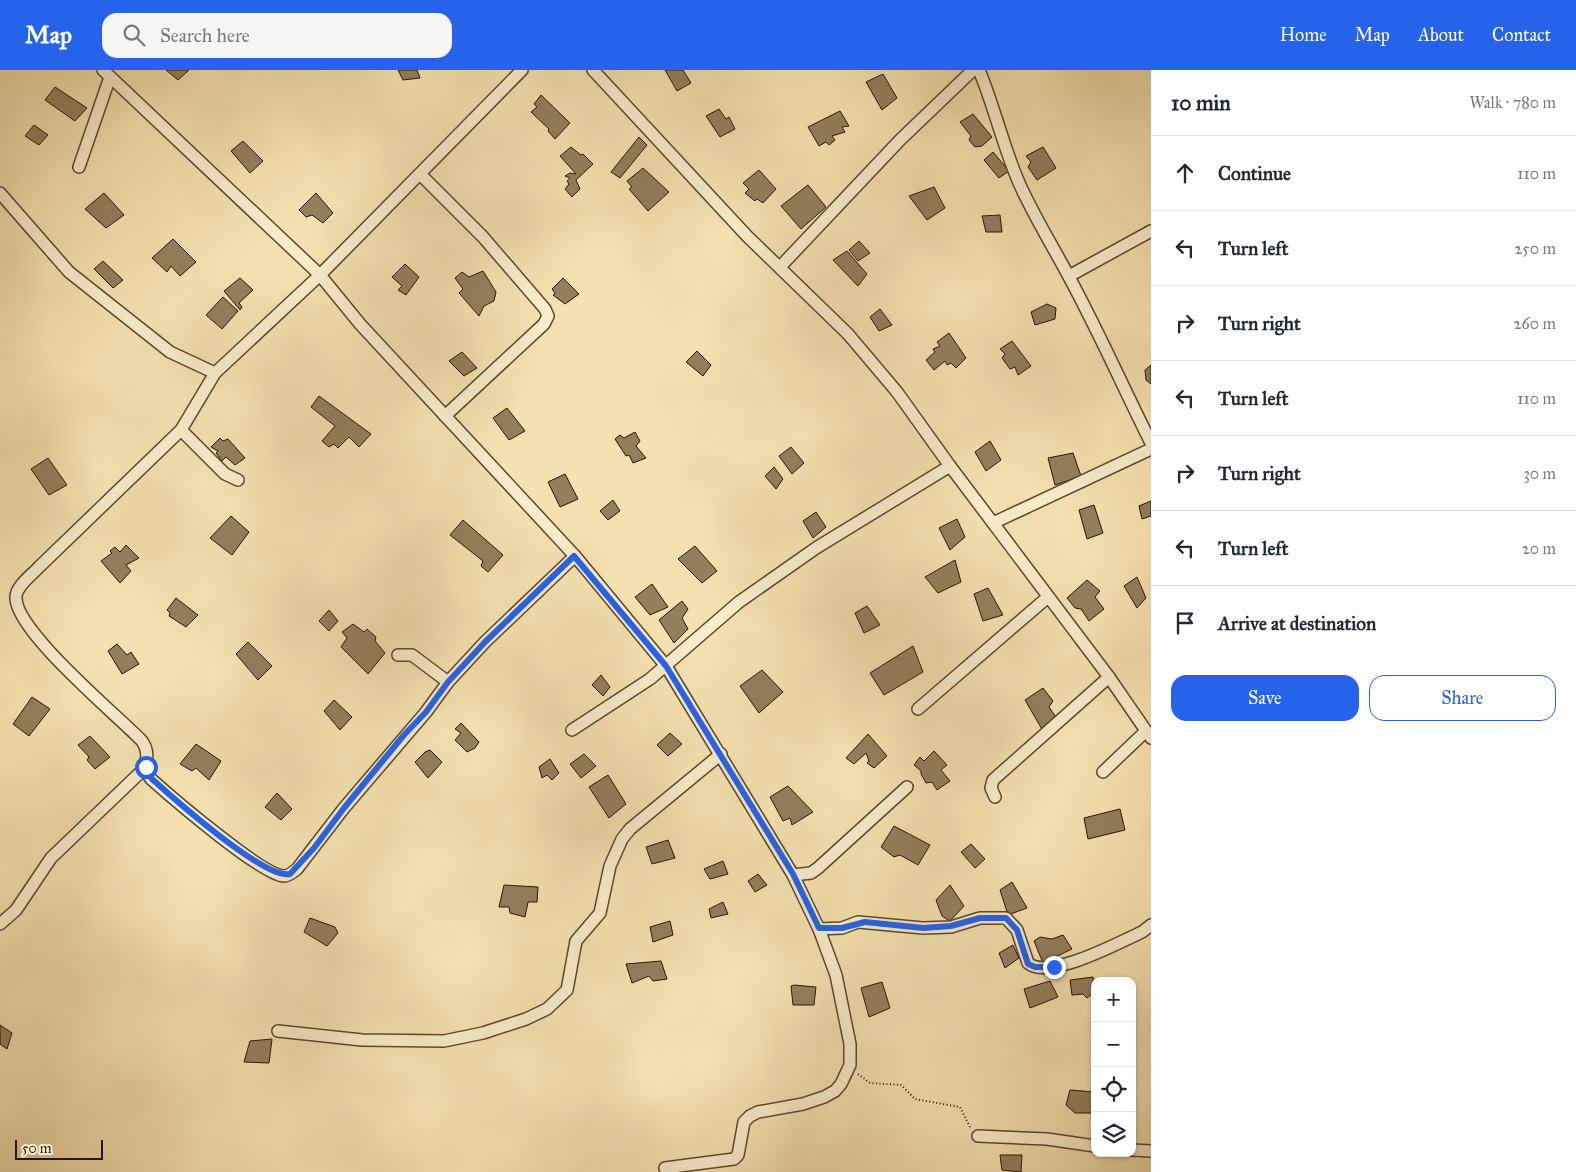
<!DOCTYPE html>
<meta charset="utf-8">
<style>
body{margin:0;font-family:"IM FELL Great Primer",serif;background:#f6f6f7;color:#1f2937}
.controls{position:absolute;right:15px;bottom:15px;display:grid;overflow:hidden;border-radius:10px;box-shadow:0 1px 4px #0004}
.controls button{width:45px;height:45px;display:grid;place-items:center;padding:0;border:0;border-bottom:1px solid #e0e1e3;background:#fff;color:#1f2937;font:25px sans-serif}
.scale{position:absolute;left:15px;bottom:12px;width:88px;box-sizing:border-box;padding-left:5px;border:2px solid #271502;border-top:0;font-size:14px;line-height:18px;white-space:nowrap;color:#271502;-webkit-text-stroke:4px #f8eccb;paint-order:stroke}
.stop{position:absolute;width:15px;height:15px;margin:-11px;border:4px solid #2563eb;border-radius:50%;background:#fff}
.stop.end{background:#2563eb;border-color:#fff;box-shadow:0 1px 5px #0008}
.list{margin:0;padding:0;list-style:none}
h2{display:flex;justify-content:space-between;align-items:center;height:65px;margin:0;padding:0 20px;font-size:21px}
h2 small{font-size:16px;font-weight:400;color:#747a83}
.list li{display:grid;grid-template-columns:32px 1fr auto;gap:15px;align-items:center;box-sizing:border-box;height:75px;padding:0 20px;border-top:1px solid #e0e1e3}
.list b{display:block;font-size:19px;white-space:nowrap}
.list em{font-size:16px;font-style:normal;color:#747a83}
.actions{display:flex;gap:10px;padding:15px 20px}
.actions a{flex:1;padding:11px 0;border:1px solid #2563eb;border-radius:15px;text-align:center;font-size:18px;color:#2563eb}
.actions .main{background:#2563eb;color:#fff}
.icon{flex:none;width:28px;height:28px;fill:none;stroke:currentColor;stroke-width:2;stroke-linecap:round;stroke-linejoin:round}
.map{position:relative;flex:none;width:1151px;height:1102px;overflow:hidden}
header{display:flex;align-items:center;gap:30px;box-sizing:border-box;height:70px;padding:0 25px;background:#2563eb;color:#fff}
header strong{font-size:24px}
nav{display:flex;gap:28px;margin-inline-start:auto;font-size:18px}
.search{width:350px;height:45px;background:#f6f6f7;display:flex;align-items:center;gap:12px;box-sizing:border-box;padding:0 18px;border-radius:15px;color:#747a83;font-size:19px}
main{display:flex}
aside{flex:1;background:#fff}
.map>svg:first-child{display:block}
.building{fill:#927f5c;stroke:#271502}
.lines{fill:none;stroke-linecap:round;stroke-linejoin:round}
.street-casing{stroke:#5a482d;stroke-width:14}
.path{stroke:#271502;stroke-width:2;stroke-dasharray:1 2.5;stroke-linecap:butt}
.street{stroke:#f8eccb;stroke-width:11}
.route{stroke:#2563eb;stroke-width:6}
</style>
<header>
<strong>Map</strong>
<div class="search"><svg class="icon" aria-label="search" viewBox="0 0 24 24"><circle cx="10" cy="10" r="6"/><path d="M15 15l6 6"/></svg>Search here</div>
<nav><a>Home</a><a>Map</a><a>About</a><a>Contact</a></nav>
</header>
<main>
<div class="map">
<svg width="1151" height="1102" viewBox="0 0 1151 1102">
<rect width="100%" height="100%" fill="#f4e1af"/>
<filter id="stains"><feTurbulence type="fractalNoise" baseFrequency=".004" numOctaves="4"/><feColorMatrix values="0 0 0 0 .2 0 0 0 0 .09 0 0 0 0 .02 0 0 0 .5 -.17"/></filter>
<radialGradient id="worn" r=".72"><stop offset=".6" stop-color="#630" stop-opacity="0"/><stop offset="1" stop-color="#630" stop-opacity=".3"/></radialGradient>
<g class="building">
<polygon points="166,0 189,0 178,10"/>
<polygon points="398,0 417,0 420,8 403,10"/>
<polygon points="665,0 683,0 691,13 677,21"/>
<polygon points="883,4 897,28 882,40 866,12"/>
<polygon points="55,17 87,38 75,51 45,30"/>
<polygon points="541,25 570,53 555,69 548,61 549,59 531,42 537,37 534,34"/>
<polygon points="719,39 726,49 729,47 735,59 720,67 706,46"/>
<polygon points="840,41 849,56 842,57 845,62 832,66 835,70 829,75 826,72 819,76 808,57"/>
<polygon points="973,44 992,67 982,76 975,77 969,70 971,66 960,52"/>
<polygon points="34,55 48,65 39,75 25,66"/>
<polygon points="639,67 647,75 620,108 611,102"/>
<polygon points="243,71 263,91 250,103 231,81"/>
<polygon points="571,77 581,85 583,84 593,94 576,110 580,119 572,127 565,119 569,114 567,111 570,108 565,106 570,103 576,104 560,86"/>
<polygon points="1043,77 1056,98 1037,110 1028,97 1031,92 1026,86"/>
<polygon points="993,82 1009,101 999,108 984,90"/>
<polygon points="643,98 669,122 648,141 629,119 632,117 627,111"/>
<polygon points="759,100 776,119 763,133 757,129 755,131 745,123 749,119 743,113"/>
<polygon points="808,115 826,137 801,159 781,136"/>
<polygon points="934,117 945,138 927,150 909,126"/>
<polygon points="104,123 124,145 106,158 85,139"/>
<polygon points="316,123 333,143 323,153 312,145 306,147 299,140"/>
<polygon points="1000,145 1002,162 986,162 982,146"/>
<polygon points="173,169 196,192 180,206 171,196 167,202 152,188"/>
<polygon points="859,171 870,183 858,191 849,180"/>
<polygon points="847,181 867,204 858,216 833,190"/>
<polygon points="103,191 123,210 113,218 94,199"/>
<polygon points="405,194 419,207 406,225 398,220 402,216 392,207"/>
<polygon points="483,201 496,222 494,231 484,236 479,246 459,223 463,219 455,208 462,202 469,207"/>
<polygon points="240,208 253,220 239,233 242,237 240,240 224,221"/>
<polygon points="563,208 579,224 565,234 553,225 555,223 552,219"/>
<polygon points="223,227 238,241 222,259 206,245"/>
<polygon points="1047,234 1056,238 1055,249 1035,255 1031,242"/>
<polygon points="880,239 892,255 879,261 870,247"/>
<polygon points="949,263 966,288 956,298 951,293 947,295 945,291 934,300 926,290 935,282 933,279 940,276 937,272"/>
<polygon points="1012,271 1031,296 1018,305 1015,297 1010,299 1002,288 1005,284 1000,279"/>
<polygon points="697,281 711,295 703,306 686,292"/>
<polygon points="462,282 477,298 464,306 449,291"/>
<polygon points="1151,295 1151,314 1146,310 1145,300"/>
<polygon points="319,326 371,364 359,377 349,367 338,378 334,374 329,377 322,371 335,356 311,337"/>
<polygon points="507,338 525,361 509,370 493,348"/>
<polygon points="635,362 640,371 636,376 646,388 633,393 629,385 626,386 615,369 620,365 624,368"/>
<polygon points="220,368 223,371 228,369 245,388 235,395 226,387 222,391 216,383 218,381 211,377"/>
<polygon points="990,371 1001,390 986,401 975,382"/>
<polygon points="791,377 804,393 792,404 779,386"/>
<polygon points="1073,383 1081,406 1055,415 1048,388"/>
<polygon points="48,388 67,415 49,425 31,399"/>
<polygon points="774,397 783,409 776,419 765,406"/>
<polygon points="565,404 578,429 560,437 548,412"/>
<polygon points="613,430 620,441 608,450 600,441"/>
<polygon points="1151,431 1151,446 1142,449 1139,436"/>
<polygon points="1094,435 1103,463 1087,469 1079,440"/>
<polygon points="816,442 826,457 813,468 803,451"/>
<polygon points="231,446 249,462 232,485 210,468"/>
<polygon points="957,449 965,467 950,480 939,458"/>
<polygon points="463,450 503,485 488,502 481,496 483,491 450,465"/>
<polygon points="126,475 139,488 126,495 131,501 120,513 101,491 112,483 110,481 115,477 120,482"/>
<polygon points="695,476 717,501 702,513 678,489"/>
<polygon points="955,490 961,512 938,523 925,507"/>
<polygon points="1137,507 1146,528 1137,538 1124,516"/>
<polygon points="1087,510 1100,521 1095,527 1104,539 1089,551 1081,539 1075,538 1067,528"/>
<polygon points="652,514 668,537 650,545 635,527"/>
<polygon points="988,518 1003,545 983,551 974,524"/>
<polygon points="176,528 198,545 186,557 169,546 170,543 167,540"/>
<polygon points="682,531 688,539 682,548 688,559 674,573 659,550"/>
<polygon points="867,536 880,555 864,563 855,543"/>
<polygon points="329,540 338,551 329,561 319,551"/>
<polygon points="353,554 364,562 367,559 376,567 375,571 385,583 368,604 341,577 347,568 342,562"/>
<polygon points="248,572 272,596 258,610 236,584"/>
<polygon points="117,574 127,585 131,582 139,594 122,604 108,581"/>
<polygon points="913,576 923,602 884,625 870,603"/>
<polygon points="762,600 783,622 759,643 740,616"/>
<polygon points="601,605 610,617 603,626 592,615"/>
<polygon points="1043,618 1053,631 1049,637 1058,650 1043,661 1025,630"/>
<polygon points="32,627 50,639 29,666 13,654"/>
<polygon points="334,630 352,647 340,660 324,641"/>
<polygon points="461,653 479,672 475,678 467,682 455,670 461,663 455,659"/>
<polygon points="670,663 682,674 668,686 657,675"/>
<polygon points="868,664 887,686 874,698 867,693 869,691 866,683 854,694 846,688"/>
<polygon points="90,666 110,687 95,699 87,690 89,687 78,675"/>
<polygon points="196,674 221,691 209,710 196,698 192,701 180,694"/>
<polygon points="430,680 442,692 428,708 415,692 425,682"/>
<polygon points="934,681 947,695 941,700 950,711 937,720 932,712 926,713 921,704 921,701 914,695 920,687 924,691"/>
<polygon points="584,684 596,696 581,708 570,694"/>
<polygon points="550,689 559,703 552,710 547,705 542,708 539,697"/>
<polygon points="608,705 626,734 609,748 589,717"/>
<polygon points="788,716 813,742 792,755 790,748 783,751 770,727"/>
<polygon points="277,723 292,739 281,750 265,737"/>
<polygon points="1120,739 1125,760 1088,769 1084,748"/>
<polygon points="894,756 930,775 918,795 900,785 894,787 881,777"/>
<polygon points="668,770 675,788 652,794 646,777"/>
<polygon points="971,774 985,789 975,798 961,782"/>
<polygon points="723,791 728,804 710,809 704,799"/>
<polygon points="758,804 767,815 755,822 748,811"/>
<polygon points="1012,812 1027,838 1008,845 1000,820"/>
<polygon points="504,815 538,817 537,832 528,832 525,847 510,843 509,837 499,837"/>
<polygon points="950,815 964,836 950,851 942,846 936,830"/>
<polygon points="723,832 728,844 711,848 709,839"/>
<polygon points="310,848 335,857 338,863 327,876 304,862"/>
<polygon points="670,851 673,865 653,872 650,857"/>
<polygon points="1063,865 1072,879 1043,893 1034,871 1040,867 1052,869"/>
<polygon points="1013,875 1019,888 1005,898 999,883"/>
<polygon points="661,891 667,909 653,911 649,906 632,913 626,894"/>
<polygon points="1093,907 1095,922 1087,928 1083,924 1072,925 1070,910"/>
<polygon points="1050,911 1058,927 1030,938 1024,919"/>
<polygon points="882,912 890,938 869,947 861,918"/>
<polygon points="794,915 816,917 814,935 793,935 791,916"/>
<polygon points="0,955 12,963 7,979 0,974"/>
<polygon points="272,969 269,993 244,992 250,971"/>
<polygon points="1070,1020 1094,1022 1094,1043 1075,1043 1066,1035"/>
<polygon points="1000,1085 1022,1085 1021,1102 1002,1100"/>
</g>
<g class="lines">
<defs>
<g id="street">
<polyline points="103,0 320,205 360,254 575,486 666,596 793,805 819,859 836,905 850,974 850,995 841,1014 835,1021 824,1027 803,1034 758,1042 750,1046 744,1052 738,1085 734,1089 665,1098"/>
<path d="M522,0L320,205L215,303L181,360L39,497C32,505 16,516 16,527C14,560 117,645 142,671C150,682 145,690 147,703L151,709C170,726 263,806 284,806C289,806 293,802 297,799L344,738L426,642L448,612L485,572L575,486"/>
<polyline points="593,0 747,166 848,264 897,322 950,396 1109,607 1151,668"/>
<path d="M979,0C995,38 1003,77 1020,115C1034,146 1052,175 1068,205C1098,260 1123,317 1151,373"/>
<polyline points="79,97 110,7"/>
<polyline points="421,105 483,167 545,239 548,246 544,254 445,346"/>
<polyline points="0,123 69,202 170,282 215,303"/>
<polyline points="780,197 900,70 973,0"/>
<polyline points="1069,206 1151,161"/>
<polyline points="181,360 225,404 238,410"/>
<polyline points="993,453 1151,379"/>
<polyline points="398,585 412,585 448,612"/>
<polyline points="918,639 1048,527"/>
<polyline points="572,660 650,609 739,532 816,478 950,396"/>
<polyline points="1103,702 1146,661"/>
<polyline points="995,727 991,718 993,710 1109,607"/>
<polyline points="793,805 811,803 818,798 907,717"/>
<polyline points="0,854 16,840 51,788 146,697"/>
<path d="M819,859L842,858L858,852L923,858L951,857L980,848H1006L1017,860L1028,893C1048,911 1120,872 1142,862L1151,855"/>
<polyline points="278,961 362,970 444,971 483,963 526,949 547,939 567,920 576,871 600,843 610,796 622,769 630,759 721,684"/>
<polyline points="978,1066 1047,1069 1095,1076"/>
<polyline points="1132,1080 1151,1081"/>
</g>
</defs>
<use href="#street" class="street-casing"/>
<polyline class="path" points="858,1004 870,1013 901,1015 915,1029 960,1037 970,1057"/>
<use href="#street" class="street"/>
</g>
<g class="lines">
<path class="route" d="M146,697L152,709C173,728 265,810 290,804L314,778L344,738L404,665L426,642L448,612L485,572L574,486L666,596L793,804L819,858H842L865,852L923,858L951,856L980,848H1006L1017,860L1028,894L1035,897H1054"/>
</g>
<rect width="100%" height="100%" filter="url(#stains)"/>
<rect width="100%" height="100%" fill="url(#worn)"/>
</svg>
<div class="controls">
<button>+</button>
<button>−</button>
<button><svg class="icon" aria-label="locate" viewBox="0 0 24 24"><circle cx="12" cy="12" r="6"/><path d="M12 2v4M12 18v4M2 12h4M18 12h4"/></svg></button>
<button><svg class="icon" aria-label="layers" viewBox="0 0 24 24"><path d="M12 4l9 5-9 5-9-5zM3 14l9 5 9-5"/></svg></button>
</div>
<div class="scale">50 m</div>
<div class="stop" style="left:146px;top:697px"></div>
<div class="stop end" style="left:1054px;top:897px"></div>
</div>
<aside>
<h2>10 min<small>Walk · 780 m</small></h2>
<ul class="list">
<li><svg class="icon" aria-label="ahead" viewBox="0 0 24 24"><path d="M12 20V5M6 11l6-6 6 6"/></svg><div><b>Continue</b></div><em>110 m</em></li>
<li><svg class="icon" aria-label="left" viewBox="0 0 24 24"><path d="M17 20v-9H6M10 6l-5 5 5 5"/></svg><div><b>Turn left</b></div><em>250 m</em></li>
<li><svg class="icon" aria-label="right" viewBox="0 0 24 24"><path d="M7 20v-9h11M14 6l5 5-5 5"/></svg><div><b>Turn right</b></div><em>260 m</em></li>
<li><svg class="icon" aria-label="left" viewBox="0 0 24 24"><path d="M17 20v-9H6M10 6l-5 5 5 5"/></svg><div><b>Turn left</b></div><em>110 m</em></li>
<li><svg class="icon" aria-label="right" viewBox="0 0 24 24"><path d="M7 20v-9h11M14 6l5 5-5 5"/></svg><div><b>Turn right</b></div><em>30 m</em></li>
<li><svg class="icon" aria-label="left" viewBox="0 0 24 24"><path d="M17 20v-9H6M10 6l-5 5 5 5"/></svg><div><b>Turn left</b></div><em>20 m</em></li>
<li><svg class="icon" aria-label="arrive" viewBox="0 0 24 24"><path d="M6 21V4h12l-3 4 3 4H6"/></svg><div><b>Arrive at destination</b></div></li>
</ul>
<div class="actions"><a class="main">Save</a><a>Share</a></div>
</aside>
</main>
